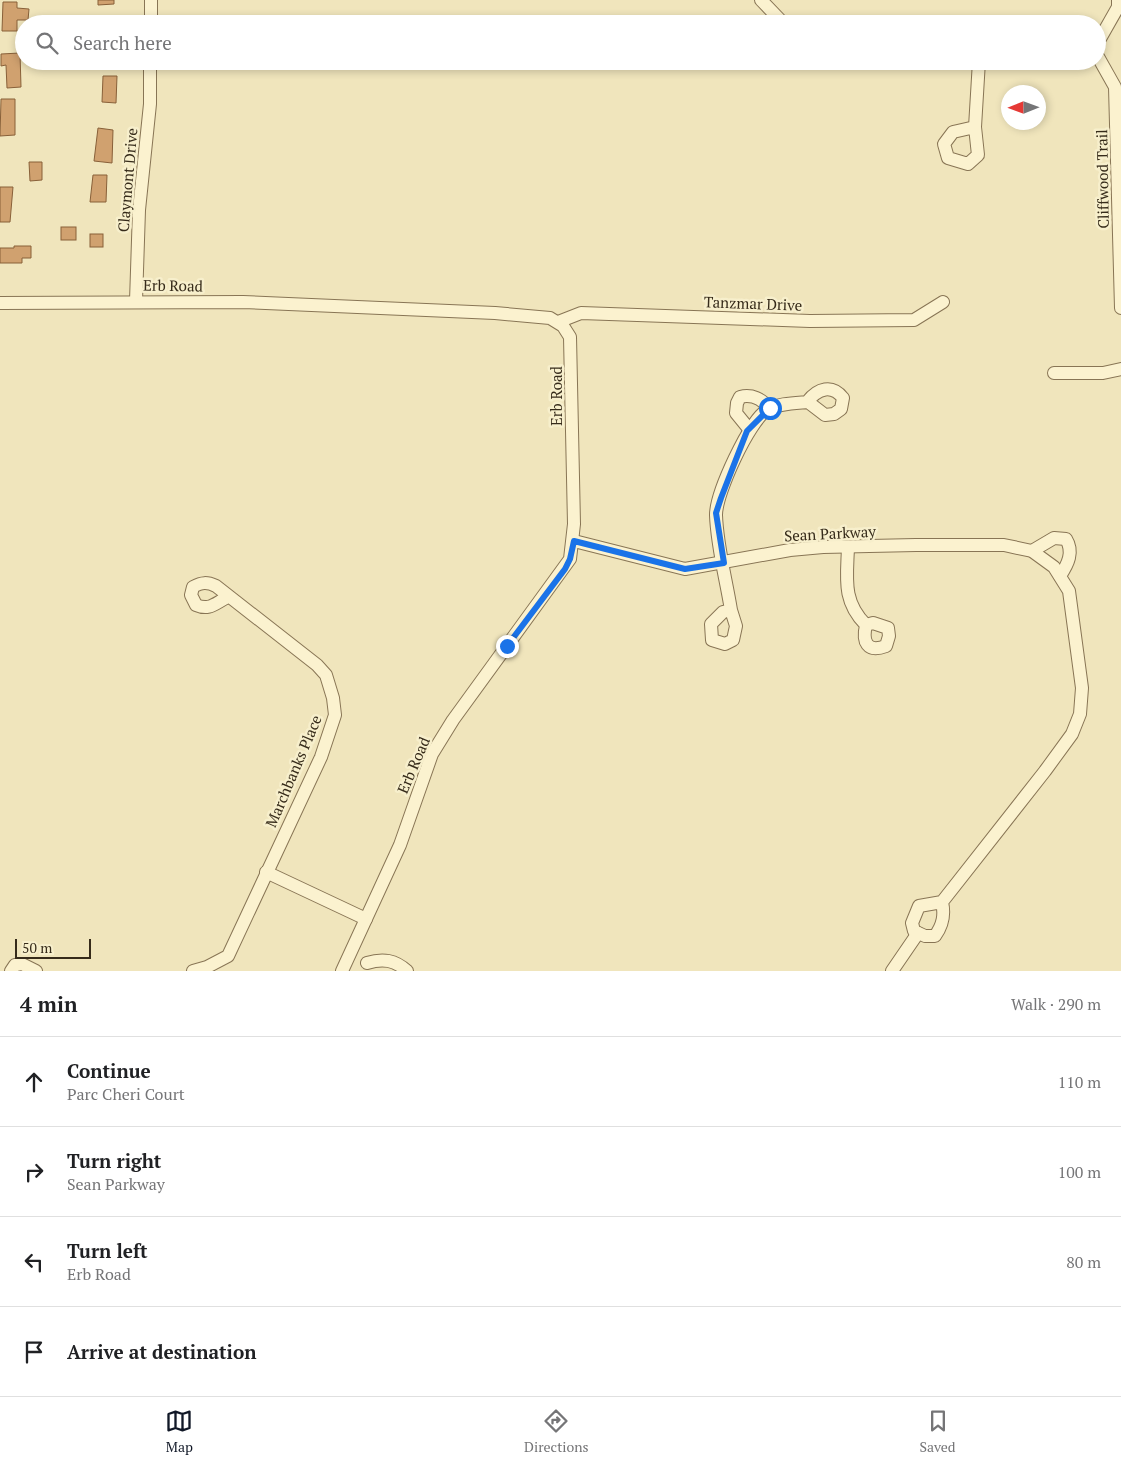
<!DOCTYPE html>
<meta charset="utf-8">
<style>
body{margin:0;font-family:"PT Serif",serif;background:#f6f6f6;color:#202124}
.compass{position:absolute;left:1001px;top:85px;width:45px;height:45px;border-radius:50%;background:#fff;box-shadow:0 2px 8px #0003;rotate:269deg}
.scale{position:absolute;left:15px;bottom:12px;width:76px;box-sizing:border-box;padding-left:5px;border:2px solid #362b1a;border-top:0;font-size:14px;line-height:18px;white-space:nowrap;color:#362b1a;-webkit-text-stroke:4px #f7efcc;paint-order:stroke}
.stop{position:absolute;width:15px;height:15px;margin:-11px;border:4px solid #1a73e8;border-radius:50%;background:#fff}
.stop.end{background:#1a73e8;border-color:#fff;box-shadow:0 1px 5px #0008}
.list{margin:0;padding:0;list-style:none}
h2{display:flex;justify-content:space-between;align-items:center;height:65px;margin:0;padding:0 20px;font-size:21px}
h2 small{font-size:16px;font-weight:400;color:#757577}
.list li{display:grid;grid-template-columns:32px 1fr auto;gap:15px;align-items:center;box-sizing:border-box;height:90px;padding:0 20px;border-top:1px solid #e0e0e0}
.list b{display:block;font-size:19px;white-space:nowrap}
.list p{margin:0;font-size:16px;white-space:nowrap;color:#757577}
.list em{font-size:16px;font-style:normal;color:#757577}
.icon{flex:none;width:28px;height:28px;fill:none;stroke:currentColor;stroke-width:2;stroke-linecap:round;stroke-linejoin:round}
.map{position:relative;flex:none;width:1121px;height:971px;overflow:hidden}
.search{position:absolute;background:#fff;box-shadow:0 2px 8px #0003;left:15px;right:15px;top:15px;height:55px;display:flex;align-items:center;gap:12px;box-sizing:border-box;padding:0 18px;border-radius:28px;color:#757577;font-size:19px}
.sheet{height:425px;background:#fff}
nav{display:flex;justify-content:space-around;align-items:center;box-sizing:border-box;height:70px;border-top:1px solid #e0e0e0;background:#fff;font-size:14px;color:#757577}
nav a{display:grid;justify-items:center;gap:2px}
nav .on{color:#111827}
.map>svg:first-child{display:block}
.building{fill:#d0a16f;stroke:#886039}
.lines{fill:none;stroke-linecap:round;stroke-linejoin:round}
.minor-casing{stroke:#887555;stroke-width:14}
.minor{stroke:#fbf2cf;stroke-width:12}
.route{stroke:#1a73e8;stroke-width:6}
.labels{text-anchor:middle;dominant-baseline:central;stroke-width:5;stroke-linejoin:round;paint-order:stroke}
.street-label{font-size:15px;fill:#362b1a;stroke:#f7efcc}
</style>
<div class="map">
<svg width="1121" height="971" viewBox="0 0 1121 971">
<rect width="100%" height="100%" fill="#f0e5bc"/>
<g class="building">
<polygon points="98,0 114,0 114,4 98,5"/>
<polygon points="3,2 17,2 17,8 29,9 28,20 17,20 17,31 2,31"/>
<polygon points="20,53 21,87 7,88 6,65 1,66 1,54"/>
<polygon points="103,76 117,76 116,103 102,102"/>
<polygon points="1,99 15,99 15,135 0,136"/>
<polygon points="98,128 113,130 112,163 94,161"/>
<polygon points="29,162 42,162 42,180 30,181"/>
<polygon points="93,175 107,175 106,202 90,202"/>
<polygon points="0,187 13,187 10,222 0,222"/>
<rect x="61" y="227" width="15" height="13"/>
<rect x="90" y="234" width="13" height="13"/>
<polygon points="14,246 31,246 31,258 22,258 22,263 0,263 0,248 14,248"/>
</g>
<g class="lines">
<defs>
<g id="minor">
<polyline points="761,0 784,24"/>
<polyline points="151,24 151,0"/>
<polyline points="1097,44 1118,7 1118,0"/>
<polyline points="1097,55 1115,87 1121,308"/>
<polyline points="975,127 953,132 944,144 948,158 968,164 978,155 975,127 979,61"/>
<polyline points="136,301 139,210 150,104 150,61"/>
<polyline points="0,303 243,302 495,313 550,318 563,326 570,337 574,524 570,559 453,720 432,754 400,845 342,971"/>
<polyline points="558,322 581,313 810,321 914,320 943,302"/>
<polyline points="1054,373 1103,373 1121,369"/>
<path d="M749,429L736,413L737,403L740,397C752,394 762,399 769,408"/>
<path d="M574,541L685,569L790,550L823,547L916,545H1004L1032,551L1054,567L1069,591L1082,688L1080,714L1072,734L1045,771L942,902L919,906L912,923L914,931L925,936H935C943,925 945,915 942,902"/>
<path d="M848,547C847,578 842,601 866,625C862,642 867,653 886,646L889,636L888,628L873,623L866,625"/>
<path d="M1032,551L1054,538L1066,539C1074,552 1068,564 1060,576"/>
<path d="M731,610L736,626L733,640L725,644L712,640L711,624L723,612L731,610C726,579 717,546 716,515C716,493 749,421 767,410C778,403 796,403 808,402L825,415L834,414L841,409L843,398C832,384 818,388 807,402"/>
<polyline points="266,872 366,919"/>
<path d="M367,963C383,958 395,960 407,971"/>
<polyline points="11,971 15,965 22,964 36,971"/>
<path d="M193,971L207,967L228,956L321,757L335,715L333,698L326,675L317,665L216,586C207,582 202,582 193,587L191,595L196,605C210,611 215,603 228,597"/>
<polyline points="892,971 918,933"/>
</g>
</defs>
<use href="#minor" class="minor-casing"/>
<use href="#minor" class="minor"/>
</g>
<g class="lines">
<polyline class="route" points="507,646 565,569 570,559 574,541 685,569 724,563 716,513 721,498 747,431 770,408"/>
</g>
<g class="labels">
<g class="street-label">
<text transform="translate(1102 179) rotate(-91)">Cliffwood Trail</text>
<text transform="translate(127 180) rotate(-85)">Claymont Drive</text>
<text transform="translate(173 285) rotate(1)">Erb Road</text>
<text transform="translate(753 303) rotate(2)">Tanzmar Drive</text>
<text transform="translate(556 396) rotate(-90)">Erb Road</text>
<text transform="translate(830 533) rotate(-3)">Sean Parkway</text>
<text transform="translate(413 765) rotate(-67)">Erb Road</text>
<text transform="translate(293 771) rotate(-67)">Marchbanks Place</text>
</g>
</g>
</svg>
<svg class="compass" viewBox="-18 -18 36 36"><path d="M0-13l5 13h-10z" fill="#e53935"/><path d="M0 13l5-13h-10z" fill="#757577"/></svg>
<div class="scale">50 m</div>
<div class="stop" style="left:770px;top:408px"></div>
<div class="stop end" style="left:507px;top:646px"></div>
<div class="search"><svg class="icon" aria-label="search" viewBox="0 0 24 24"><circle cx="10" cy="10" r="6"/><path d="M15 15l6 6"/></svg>Search here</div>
</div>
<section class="sheet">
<h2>4 min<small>Walk · 290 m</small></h2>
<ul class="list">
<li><svg class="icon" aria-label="ahead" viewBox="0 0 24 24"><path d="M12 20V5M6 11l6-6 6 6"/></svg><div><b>Continue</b><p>Parc Cheri Court</p></div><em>110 m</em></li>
<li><svg class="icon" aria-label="right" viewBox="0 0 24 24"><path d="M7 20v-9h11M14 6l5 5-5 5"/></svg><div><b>Turn right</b><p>Sean Parkway</p></div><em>100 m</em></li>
<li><svg class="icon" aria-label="left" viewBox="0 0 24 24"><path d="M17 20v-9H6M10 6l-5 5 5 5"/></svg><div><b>Turn left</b><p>Erb Road</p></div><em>80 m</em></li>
<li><svg class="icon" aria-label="arrive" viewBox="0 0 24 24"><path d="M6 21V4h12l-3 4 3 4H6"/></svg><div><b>Arrive at destination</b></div></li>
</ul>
</section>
<nav>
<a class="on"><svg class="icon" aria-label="map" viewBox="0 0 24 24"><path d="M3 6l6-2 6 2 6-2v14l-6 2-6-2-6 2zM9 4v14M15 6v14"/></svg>Map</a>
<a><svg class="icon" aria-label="directions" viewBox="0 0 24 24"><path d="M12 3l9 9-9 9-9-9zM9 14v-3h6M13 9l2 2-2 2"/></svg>Directions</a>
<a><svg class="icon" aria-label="saved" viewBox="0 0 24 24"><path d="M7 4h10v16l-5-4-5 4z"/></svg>Saved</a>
</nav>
